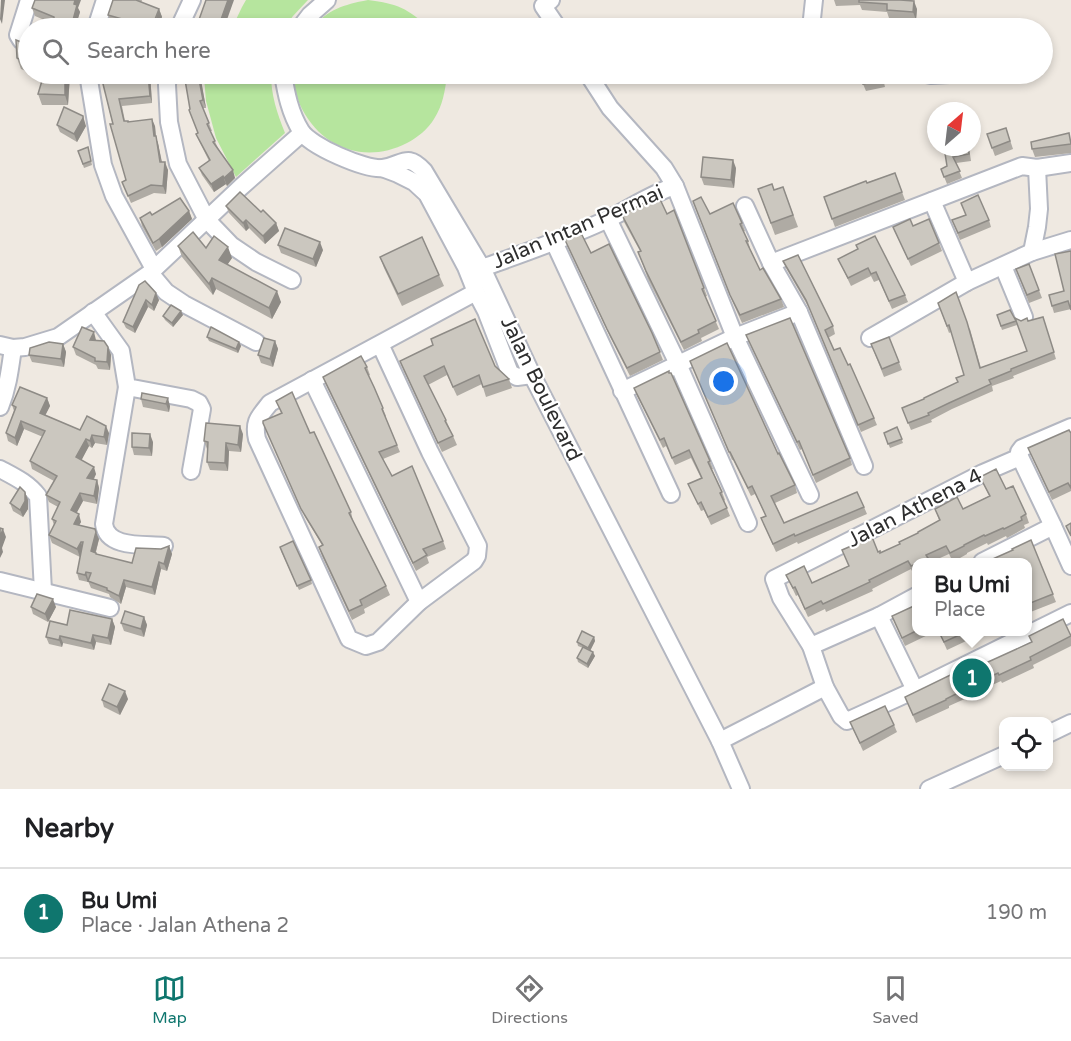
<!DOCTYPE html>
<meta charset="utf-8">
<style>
body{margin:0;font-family:"Varela Round",sans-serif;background:#f6f6f6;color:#202124}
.controls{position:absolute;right:18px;bottom:18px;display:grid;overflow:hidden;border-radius:12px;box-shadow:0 3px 9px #0003}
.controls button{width:54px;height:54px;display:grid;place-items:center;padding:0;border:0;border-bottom:2px solid #e0e0e0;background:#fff;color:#202124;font:30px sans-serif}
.compass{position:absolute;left:927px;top:102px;width:54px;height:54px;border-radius:50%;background:#fff;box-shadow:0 3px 9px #0003;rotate:28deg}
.you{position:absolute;left:724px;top:382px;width:21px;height:21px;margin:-15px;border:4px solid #fff;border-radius:50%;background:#1a73e8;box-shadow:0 0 0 9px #1a73e833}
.badge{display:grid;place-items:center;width:39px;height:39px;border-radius:50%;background:#0f766e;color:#fff;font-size:20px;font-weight:700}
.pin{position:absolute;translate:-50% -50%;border:3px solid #fff;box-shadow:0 2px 6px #0006}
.popup{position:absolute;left:912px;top:558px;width:120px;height:78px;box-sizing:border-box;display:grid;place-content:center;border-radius:12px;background:#fff;filter:drop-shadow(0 2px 4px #0005);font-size:20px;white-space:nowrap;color:#757577}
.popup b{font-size:22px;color:#202124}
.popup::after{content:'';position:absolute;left:50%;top:100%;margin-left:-12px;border:12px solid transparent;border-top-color:#fff}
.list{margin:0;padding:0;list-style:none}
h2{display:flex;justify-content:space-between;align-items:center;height:78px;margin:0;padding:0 24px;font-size:26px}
h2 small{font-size:20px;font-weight:400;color:#757577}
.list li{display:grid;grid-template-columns:39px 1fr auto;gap:18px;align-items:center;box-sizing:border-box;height:90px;padding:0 24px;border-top:2px solid #e0e0e0}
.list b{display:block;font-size:22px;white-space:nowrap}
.list p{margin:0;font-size:20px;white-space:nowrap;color:#757577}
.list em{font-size:20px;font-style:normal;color:#757577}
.icon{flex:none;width:33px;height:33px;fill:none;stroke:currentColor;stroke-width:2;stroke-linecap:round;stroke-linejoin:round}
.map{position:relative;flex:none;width:1071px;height:789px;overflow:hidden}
.search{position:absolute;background:#fff;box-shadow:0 3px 9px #0003;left:18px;right:18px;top:18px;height:66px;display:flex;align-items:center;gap:15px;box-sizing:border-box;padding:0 21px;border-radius:33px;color:#757577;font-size:22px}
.sheet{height:168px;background:#fff}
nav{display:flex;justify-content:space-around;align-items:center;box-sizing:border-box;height:84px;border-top:2px solid #e0e0e0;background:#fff;font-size:16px;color:#757577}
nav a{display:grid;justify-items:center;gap:3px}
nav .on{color:#0f766e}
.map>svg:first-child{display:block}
.green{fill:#b6e59e}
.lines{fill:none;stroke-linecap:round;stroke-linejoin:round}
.minor-casing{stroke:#b4b7c1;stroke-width:20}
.minor{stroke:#fff;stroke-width:16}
.wall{fill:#afaba4}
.shaded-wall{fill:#8e8b86}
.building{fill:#cbc7bf;stroke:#8e8b86;stroke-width:1.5}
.labels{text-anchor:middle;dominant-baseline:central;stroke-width:4.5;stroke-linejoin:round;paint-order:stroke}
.street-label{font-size:21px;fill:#2e2e2e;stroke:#fff}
</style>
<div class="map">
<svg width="1071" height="789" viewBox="0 0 1071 789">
<rect width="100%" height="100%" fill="#efe9e1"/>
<g class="green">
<polygon points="246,0 308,0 293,16 284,28 232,28 242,7"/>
<path d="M368,0C398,4 407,8 429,28H311C330,9 342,5 368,0Z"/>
<path d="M208,74H271C271,95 277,113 285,133L236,177L216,138L206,101L204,77Z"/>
<path d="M294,74H447V75C445,91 443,105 434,119C428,129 417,138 407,143C366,164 323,149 302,109C297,99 293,85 294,74Z"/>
</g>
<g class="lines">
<defs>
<g id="minor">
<polyline points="551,0 543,6 558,28"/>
<polyline points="96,28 105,0"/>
<polyline points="179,28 192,0"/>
<polyline points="300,28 310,15 327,0"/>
<polyline points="811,28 814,0"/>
<polyline points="28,43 21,40 18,35 29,0"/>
<polyline points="90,74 89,80 103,165 114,196 154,269"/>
<polyline points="168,74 167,85 169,122 178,164 207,220 231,245 256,262 292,280"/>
<path d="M283,74C286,93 290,113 301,131C310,146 365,170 383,168C403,165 407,152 424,171L482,268L532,375L720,741L741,789"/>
<polyline points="588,74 610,108 664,168 675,186 735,337 810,495"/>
<polyline points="926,74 931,75 949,74"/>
<polyline points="382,168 398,174 414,182 427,194 466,267 476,292 486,311 510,373 517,377 532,375"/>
<polyline points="932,201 967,282"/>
<polyline points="745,206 771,263 799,312 864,466"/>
<polyline points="608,219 678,364 748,523"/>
<polyline points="554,242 671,494"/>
<polyline points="1032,252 1037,227 1039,209 1037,168"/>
<polyline points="771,263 1022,166 1037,168 1071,163"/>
<polyline points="1003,266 1024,317"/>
<path d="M482,268C524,253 568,238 608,219C631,208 650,194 675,186"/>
<polyline points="150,273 166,292 184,304 256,342"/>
<polyline points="93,312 121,351 127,387 191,399 199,403 202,409 191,471"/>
<polyline points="870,338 967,282 1032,252 1071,240"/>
<path d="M380,344L430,452L478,546L477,556L474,561L419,602L378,642L366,646L349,639L257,439C253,421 259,417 270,403L476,292"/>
<path d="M0,345L13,348C10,369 8,387 0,407"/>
<polyline points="13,348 25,347 58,337 150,273 241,187 302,133"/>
<polyline points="312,380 419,602"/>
<path d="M127,387L104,524C107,549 145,544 164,546"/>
<polyline points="622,391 735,337 799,312"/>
<polyline points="1071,427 1022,448 1019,452 1020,457 983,473 774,579 781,598 811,646 825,687 841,716 847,721 915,690 1071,613"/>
<polyline points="1020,457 1053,526 1071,566"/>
<path d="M0,469C15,477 28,483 38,496L43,591"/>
<polyline points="982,562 1053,526"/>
<polyline points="0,581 110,608"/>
<polyline points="879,616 915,690"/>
<polyline points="811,646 879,616 916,596"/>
<polyline points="1048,734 1071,723"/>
<polyline points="720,741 825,687"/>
<polyline points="929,789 1004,755"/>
</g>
</defs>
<use href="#minor" class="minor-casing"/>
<use href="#minor" class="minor"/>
</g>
<g class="wall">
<polygon points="113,0 142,0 141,3 159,9 162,17 157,28 138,28 133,27 132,28 130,28 111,22 108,15"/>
<polygon points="834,0 900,0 917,9 916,20 889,18 887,12 862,10 860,5 836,6"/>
<polygon points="32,8 78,8 80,12 75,28 64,28 57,26 56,25 35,16"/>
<polygon points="21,42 28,42 28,72 21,69 17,58"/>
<polygon points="33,74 70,74 68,105 42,105 38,94 43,77"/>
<polygon points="150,74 152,103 122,106 125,121 155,126 156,138 158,143 162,162 168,170 166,194 154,193 131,203 122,182 126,180 103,84"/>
<polygon points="789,74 803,74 803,76 791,79"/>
<polygon points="882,74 885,87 866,91 863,84"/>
<polygon points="200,77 206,108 203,108 212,131 210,131 218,148 235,178 227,186 226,184 214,192 202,175 199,168 209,161 199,141 196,134 198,133 190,109"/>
<polygon points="57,125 86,126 77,142 60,132"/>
<polygon points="1006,128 1013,149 995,156 987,134"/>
<polygon points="1071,140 1071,153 1035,157 1032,149"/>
<polygon points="88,147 92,165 84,168 78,151"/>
<polygon points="944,147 969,147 971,161 956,163 962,178 947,184 941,169 947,166"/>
<polygon points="736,168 734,188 704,185 701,177"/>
<polygon points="895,173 905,200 835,227 824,197"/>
<polygon points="783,187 798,227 775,235 758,189 774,190"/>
<polygon points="693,201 710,214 742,223 745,231 743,232 748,241 750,248 750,249 760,270 781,299 784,307 742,323 733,303"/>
<polygon points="961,203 989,220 991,227 960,240 952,220 966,215"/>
<polygon points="226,206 261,212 276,223 279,231 265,244 249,228 246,231 229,213"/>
<polygon points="189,211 192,219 162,247 156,251 142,226 140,218 152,215"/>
<polygon points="622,215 704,288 707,296 705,297 719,329 701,338 702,341 684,350 648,279 638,252 640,251 624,222"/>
<polygon points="913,226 939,243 942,251 911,266 893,227"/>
<polygon points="565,240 652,333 663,360 630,376 610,337"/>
<polygon points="278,245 323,250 316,267 281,253"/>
<polygon points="856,245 905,295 908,302 892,309 879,280 874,282 871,276 851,286 838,259 858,249"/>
<polygon points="178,246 206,248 232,258 227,265 281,302 272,319 216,289 213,295 182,257"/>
<polygon points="1055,254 1071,309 1054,313 1052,306 1064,291"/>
<polygon points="380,257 439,275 444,286 402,306 384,268"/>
<polygon points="783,261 833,326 835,334 828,338 834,350 874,418 877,425 861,432 809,308 786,268"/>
<polygon points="1029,264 1042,298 1029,303 1016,269"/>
<polygon points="139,285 159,300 154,311 148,307 135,333 126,328 123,322"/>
<polygon points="938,303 970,329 981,368 1027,351 1021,321 1028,321 1043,317 1056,359 1013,376 1014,378 992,386 993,391 952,409 931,420 932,422 911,430 902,408 924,399 958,382 964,375 951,332 949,333"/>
<polygon points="183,315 173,327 165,320 163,316"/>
<polygon points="997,315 1016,321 1017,325 1002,330"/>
<polygon points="746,335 850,458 852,465 816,483 802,449 800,450"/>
<polygon points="207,337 239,342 241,346 238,353 209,341"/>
<polygon points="889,337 902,370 884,377 871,344"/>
<polygon points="431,339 495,366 509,379 512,388 486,397 482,384 457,396 447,375 428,385 446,420 457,445 442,452 404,371 400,361 433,345"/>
<polygon points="96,340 108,347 111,355 110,370 98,369 96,365 76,355 73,347"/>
<polygon points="275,341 278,349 273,367 261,363 258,355"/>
<polygon points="63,344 66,352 64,367 32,362 29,355"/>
<polygon points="690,361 778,454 795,485 797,493 775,503 784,523 864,507 867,514 798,544 797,542 776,552 761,518 766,516 755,494 751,496 733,460 732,460"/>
<polygon points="367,367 370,375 368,376 374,387 386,416 385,417 400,452 383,459 392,476 443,541 446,549 427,557 429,563 416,571 326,385 323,377"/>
<polygon points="634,388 710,461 713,469 712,469 722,492 725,500 724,501 730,516 711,525 704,510 701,511 688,484 701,478 691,458 675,465 666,446 663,448 637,396"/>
<polygon points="142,393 170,406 169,412 143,407 141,399"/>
<polygon points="47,398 50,406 45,415 80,430 109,433 107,445 95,443 92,448 89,446 81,460 96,474 94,479 97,480 99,488 97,504 83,501 76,513 81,522 79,525 99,539 96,552 97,555 132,563 161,549 169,546 172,554 167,571 161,569 155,595 126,587 121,604 110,597 109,594 91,588 88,581 88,582 79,580 77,573 80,557 52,543 49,535 54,525 52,519 58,507 49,502 46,495 54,481 32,469 30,461 43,437 24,429 17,446 8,441 6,433 14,411 12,405"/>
<polygon points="276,401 310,433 351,512 353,521 386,586 390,595 364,609 365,613 352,620 322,556 319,547 322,545 305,517 263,423 281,413"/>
<polygon points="897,427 903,443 890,448 884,433"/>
<polygon points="1071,433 1071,491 1052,500 1028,448"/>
<polygon points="243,434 241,452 229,451 228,471 210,470 207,462 208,449 207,449 204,441"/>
<polygon points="153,442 152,456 134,455 132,447"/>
<polygon points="980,477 1006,489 1026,514 1029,523 1024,525 1025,528 1007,538 1006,536 988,545 987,543 967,553 967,554 953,562 949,554 931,562 916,562 916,573 914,575 911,569 872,589 873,591 826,612 825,609 808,617 798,595 796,596 786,575 812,583 878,552 880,553 900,544 939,520 935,509 963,509 989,496"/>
<polygon points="25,492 28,500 28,509 23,517 13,511 10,503"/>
<polygon points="1031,540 1056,602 1028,613 1028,562 1013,550"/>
<polygon points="281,551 311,580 312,584 299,590"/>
<polygon points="916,605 916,632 934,632 905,646 892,616"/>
<polygon points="31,607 56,607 48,622 33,614"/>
<polygon points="144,617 147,625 144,637 124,631 121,623"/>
<polygon points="112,619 115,627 111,645 96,642 94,650 63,643 62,647 49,644 46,637 67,625"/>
<polygon points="939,632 980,632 981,634 947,650"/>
<polygon points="1029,636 1071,636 1071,646 1033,665 1034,668 1002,683 1001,681 968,696 969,697 949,706 949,708 916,723 905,697 977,667 1032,642"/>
<polygon points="594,637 595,641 590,651 595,656 588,668 578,662 577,658 583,648 578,646 577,642"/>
<polygon points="128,699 120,715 104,707 102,700"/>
<polygon points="850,722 894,725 897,732 863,751"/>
</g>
<g class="shaded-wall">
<polygon points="1,0 5,0 2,24 0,19"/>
<polygon points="75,0 81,0 78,8 80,12 75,28 73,28 72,24"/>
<polygon points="228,0 234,0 224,28 218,28"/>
<polygon points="914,1 917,9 916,20 913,12"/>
<polygon points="159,9 162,17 157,28 153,28"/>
<polygon points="65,74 70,74 68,105 65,95"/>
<polygon points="148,74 150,74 152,103 150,96"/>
<polygon points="198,74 200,74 206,108 203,100"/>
<polygon points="83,116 86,126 77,142 74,134"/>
<polygon points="152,119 155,126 156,138 158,143 163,169 154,136"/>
<polygon points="733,160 736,168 734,188 731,180"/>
<polygon points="165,162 168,170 166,194 163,186"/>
<polygon points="233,170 235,178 227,186 224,178"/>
<polygon points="223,176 226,184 214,192 211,184"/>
<polygon points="189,211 192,219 162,247 159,239"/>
<polygon points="246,220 249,228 246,231 243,223"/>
<polygon points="276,223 279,231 265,244 263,236"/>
<polygon points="320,242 323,250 316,267 313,259"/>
<polygon points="228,247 232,258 223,271 219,260"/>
<polygon points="212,278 216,289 213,295 209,284"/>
<polygon points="277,291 281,302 272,319 269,308"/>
<polygon points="156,293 159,300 154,311 152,305"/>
<polygon points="146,300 148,307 135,333 133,327"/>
<polygon points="181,311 183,315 173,327 172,323"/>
<polygon points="94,332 96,340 90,340"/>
<polygon points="275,341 278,349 273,367 270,359"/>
<polygon points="239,342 241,346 238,353 236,349"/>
<polygon points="63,344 66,352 64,367 61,359"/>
<polygon points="108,347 111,355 110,370 107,362"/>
<polygon points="47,398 50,406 43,420 40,413"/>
<polygon points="168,398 170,406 169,412 166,404"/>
<polygon points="21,421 24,429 17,446 15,438"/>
<polygon points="106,426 109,433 107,445 104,437"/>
<polygon points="240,426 243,434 241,452 238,445"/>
<polygon points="150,434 153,442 152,456 149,448"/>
<polygon points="92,435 95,443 92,448 90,441"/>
<polygon points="86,439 89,446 79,465 76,457"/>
<polygon points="226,443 229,451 228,471 225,463"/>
<polygon points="94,467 96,474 90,486 87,478"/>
<polygon points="97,480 99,488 97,504 94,496"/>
<polygon points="25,492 28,500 28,509 23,517 20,510"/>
<polygon points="80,493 83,501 74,518 71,510"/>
<polygon points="79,514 81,522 76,531 74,524"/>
<polygon points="3,529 6,537 2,548 3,552 0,558 0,537"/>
<polygon points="96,532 99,539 94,558 91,551"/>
<polygon points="81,542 83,549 80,557 77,549"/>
<polygon points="169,546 172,554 167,571 164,564"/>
<polygon points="159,562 161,569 155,595 152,587"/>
<polygon points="86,572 88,579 88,582 85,575"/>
<polygon points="124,580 126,587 121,604 119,596"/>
<polygon points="53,599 56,607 48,622 45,614"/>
<polygon points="144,617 147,625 144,637 141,629"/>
<polygon points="112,619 115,627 111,645 108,638"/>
<polygon points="93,635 96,642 94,650 91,643"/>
<polygon points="60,636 63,643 62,647 59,640"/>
<polygon points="594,637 595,641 590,651 588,648"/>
<polygon points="593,652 595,656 588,668 587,664"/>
<polygon points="125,691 128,699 120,715 117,707"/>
</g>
<g class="building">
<polygon points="35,0 75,0 74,4 77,5 72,24 54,19 54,17 32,8"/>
<polygon points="113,0 136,0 159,9 152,27 130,19 129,21 108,15"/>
<polygon points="206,0 228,0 218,28 196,28"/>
<polygon points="859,0 900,0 914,1 913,12 887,10 887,4 859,2"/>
<polygon points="16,40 21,42 28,42 28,63 17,58"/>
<polygon points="44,74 65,74 65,95 38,94"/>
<polygon points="103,74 148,74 150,96 119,99 124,121 128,121 128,122 152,119 154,136 156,136 160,162 165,162 163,186 151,185 128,196 122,182 126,180 110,124 113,124 103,84 104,83"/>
<polygon points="184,74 198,74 203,100 200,101 209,123 207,124 215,141 213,142 233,170 224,178 223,176 211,184 199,168 210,160 196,134 198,133 189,110 190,109"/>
<polygon points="860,74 881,74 882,79 863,84"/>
<polygon points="64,107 83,116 83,118 74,134 57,125"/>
<polygon points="1006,128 1010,141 992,148 987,134"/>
<polygon points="1069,133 1071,144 1032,149 1031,142"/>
<polygon points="88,147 91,161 83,164 78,151"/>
<polygon points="944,147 968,147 969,154 953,157 960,171 944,177 941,169 947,166"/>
<polygon points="703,157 733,160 731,180 701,177"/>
<polygon points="895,173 902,192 832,219 824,197 866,181 867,183"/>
<polygon points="772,184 774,190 783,187 793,215 771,223 758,189"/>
<polygon points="240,192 261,212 263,210 276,223 263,236 246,220 243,223 226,206"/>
<polygon points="658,195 667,214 674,210 704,288 702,289 716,321 698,330 699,333 681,342 646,271 638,252 641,251 622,215"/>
<polygon points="978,195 989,220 958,233 952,220 966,215 961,203"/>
<polygon points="701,197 710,214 733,203 742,223 740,224 748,241 746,241 760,270 763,268 781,299 740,315 730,295 693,201"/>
<polygon points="180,198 189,211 159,239 153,243 140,218 150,212 152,215"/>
<polygon points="910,219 913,226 929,219 939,243 908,259 893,227"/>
<polygon points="285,228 320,242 313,259 278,245"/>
<polygon points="193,232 206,248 214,236 228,247 219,260 277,291 269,308 212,278 209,284 178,246"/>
<polygon points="581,233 591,253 609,244 652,333 660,352 627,368 607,329 565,240"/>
<polygon points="875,236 905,295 889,301 876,272 871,274 868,268 848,278 838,259 858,249 856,245"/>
<polygon points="422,237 439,275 398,294 380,257"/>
<polygon points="1071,251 1071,310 1068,301 1052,306 1049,295 1064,291 1055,254"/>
<polygon points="798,255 833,326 825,330 834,350 840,348 848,365 850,364 874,418 858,425 806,300 783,261"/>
<polygon points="1029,264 1039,290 1027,295 1016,269"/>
<polygon points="145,281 156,293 152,305 146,300 133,327 123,322 139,285"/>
<polygon points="956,292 967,322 980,368 1027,351 1015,318 1021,321 1027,318 1028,321 1043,317 1054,352 1011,369 1011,371 989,380 991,384 949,403 928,413 929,415 908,423 902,408 924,399 924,398 958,382 956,378 964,375 949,325 947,326 938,303"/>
<polygon points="171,305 181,311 172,323 163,316"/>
<polygon points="1010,310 1016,321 1001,326 997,315"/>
<polygon points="790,318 850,458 813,475 799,441 797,442 746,335"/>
<polygon points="475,319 495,366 509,379 483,387 479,375 453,387 444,366 424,376 446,420 445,421 453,436 438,443 400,361 433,345 431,339"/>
<polygon points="82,327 94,332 90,340 104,341 108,347 107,362 95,361 95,358 73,347"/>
<polygon points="211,327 239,342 236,349 207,337"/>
<polygon points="889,337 899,362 882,369 871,344"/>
<polygon points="264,338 275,341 270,359 258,355"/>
<polygon points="49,342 63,344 61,359 29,355 30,348"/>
<polygon points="727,343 778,454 779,453 795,485 771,496 784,523 857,492 864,507 795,536 794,534 773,544 761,518 766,516 752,486 748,488 730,452 729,452 690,361"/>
<polygon points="361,356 367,367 365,368 374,387 383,408 382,409 397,445 379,452 392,476 412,466 443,541 423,549 427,555 413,563 323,377"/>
<polygon points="669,371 669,373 671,373 710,461 708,462 722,492 720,493 727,508 708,517 701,502 698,504 688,484 702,478 689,450 672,458 664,438 660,440 634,388"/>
<polygon points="20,387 47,398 40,413 80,430 87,416 106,426 104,437 92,435 90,441 86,439 76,457 94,467 87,478 97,480 94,496 80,493 71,510 79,514 74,524 95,529 96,532 91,551 96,553 96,554 132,563 136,548 161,549 169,546 164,564 159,562 152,587 124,580 119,596 107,590 107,588 88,581 91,573 86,572 85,575 77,573 83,542 81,542 77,549 49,535 56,521 52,519 60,502 46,495 57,476 30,461 45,431 21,421 15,438 6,433 16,407 12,405"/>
<polygon points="292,392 310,433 314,432 351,512 349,513 386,586 360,600 362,605 349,611 319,547 323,545 301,509 263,423 263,421 282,413 276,401"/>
<polygon points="142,393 168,398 166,404 141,399"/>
<polygon points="206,423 240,426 238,445 226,443 225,463 207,462 208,442 204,441"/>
<polygon points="897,427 902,439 888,444 884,433"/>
<polygon points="1069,430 1071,433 1071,488 1068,483 1049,492 1028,448"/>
<polygon points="132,433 150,434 149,448 132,447"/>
<polygon points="996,469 1006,489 1013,486 1026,514 1021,517 1022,520 1004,529 1003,528 985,536 984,535 964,545 964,546 950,553 946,546 926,555 928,558 919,562 916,562 916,564 911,566 908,561 869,580 870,582 823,604 821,601 805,609 795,587 793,588 786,575 804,566 812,583 849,566 842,550 872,537 878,552 880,551 880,553 900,544 899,542 918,533 918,532 940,520 935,509 957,497 963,509 990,496 980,477"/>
<polygon points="20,487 25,492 25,501 20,510 10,503"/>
<polygon points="1071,523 1071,536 1066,526"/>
<polygon points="0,528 3,529 0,537"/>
<polygon points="1031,540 1053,594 1028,604 1028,562 986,562 1013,550 1012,549"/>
<polygon points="293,541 311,580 297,586 280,547"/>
<polygon points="37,594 53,599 45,614 31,607"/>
<polygon points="916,605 916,631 902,638 892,616"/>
<polygon points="70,610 112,619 108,638 93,635 91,643 60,636 59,640 46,637 50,621 67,625"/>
<polygon points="125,611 144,617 141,629 121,623"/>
<polygon points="1063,619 1071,636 1030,657 1031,660 999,675 998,673 966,688 966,689 946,699 946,700 913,715 905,697 975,663 977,667 1032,642 1029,636"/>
<polygon points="582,631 594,637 588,648 577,642"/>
<polygon points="939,632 966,632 944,642"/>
<polygon points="583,647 593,652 587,664 577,658"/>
<polygon points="109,684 125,691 117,707 102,700"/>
<polygon points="885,706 894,725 860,743 850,722"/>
</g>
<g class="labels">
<g class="street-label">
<text transform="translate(578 227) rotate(-23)">Jalan Intan Permai</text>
<text transform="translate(541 389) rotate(64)">Jalan Boulevard</text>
<text transform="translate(915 508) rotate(-27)">Jalan Athena 4</text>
</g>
</g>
</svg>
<div class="controls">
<button><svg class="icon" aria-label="locate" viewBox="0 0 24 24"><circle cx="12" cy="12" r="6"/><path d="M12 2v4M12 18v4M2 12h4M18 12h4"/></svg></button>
</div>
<svg class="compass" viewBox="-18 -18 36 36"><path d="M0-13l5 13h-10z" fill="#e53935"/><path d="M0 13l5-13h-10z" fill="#757577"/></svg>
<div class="you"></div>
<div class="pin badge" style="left:972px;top:678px">1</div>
<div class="popup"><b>Bu Umi</b>Place</div>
<div class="search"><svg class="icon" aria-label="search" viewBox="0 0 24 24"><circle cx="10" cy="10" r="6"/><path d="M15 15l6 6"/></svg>Search here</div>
</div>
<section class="sheet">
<h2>Nearby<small></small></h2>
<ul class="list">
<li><span class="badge">1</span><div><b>Bu Umi</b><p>Place · Jalan Athena 2</p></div><em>190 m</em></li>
</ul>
</section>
<nav>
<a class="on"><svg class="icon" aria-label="map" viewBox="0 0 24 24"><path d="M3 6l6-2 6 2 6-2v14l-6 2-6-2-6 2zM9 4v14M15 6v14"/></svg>Map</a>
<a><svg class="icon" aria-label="directions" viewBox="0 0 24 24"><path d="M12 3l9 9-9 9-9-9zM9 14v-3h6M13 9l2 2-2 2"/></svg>Directions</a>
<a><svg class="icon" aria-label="saved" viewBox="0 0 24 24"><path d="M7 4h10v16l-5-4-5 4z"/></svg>Saved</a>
</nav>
